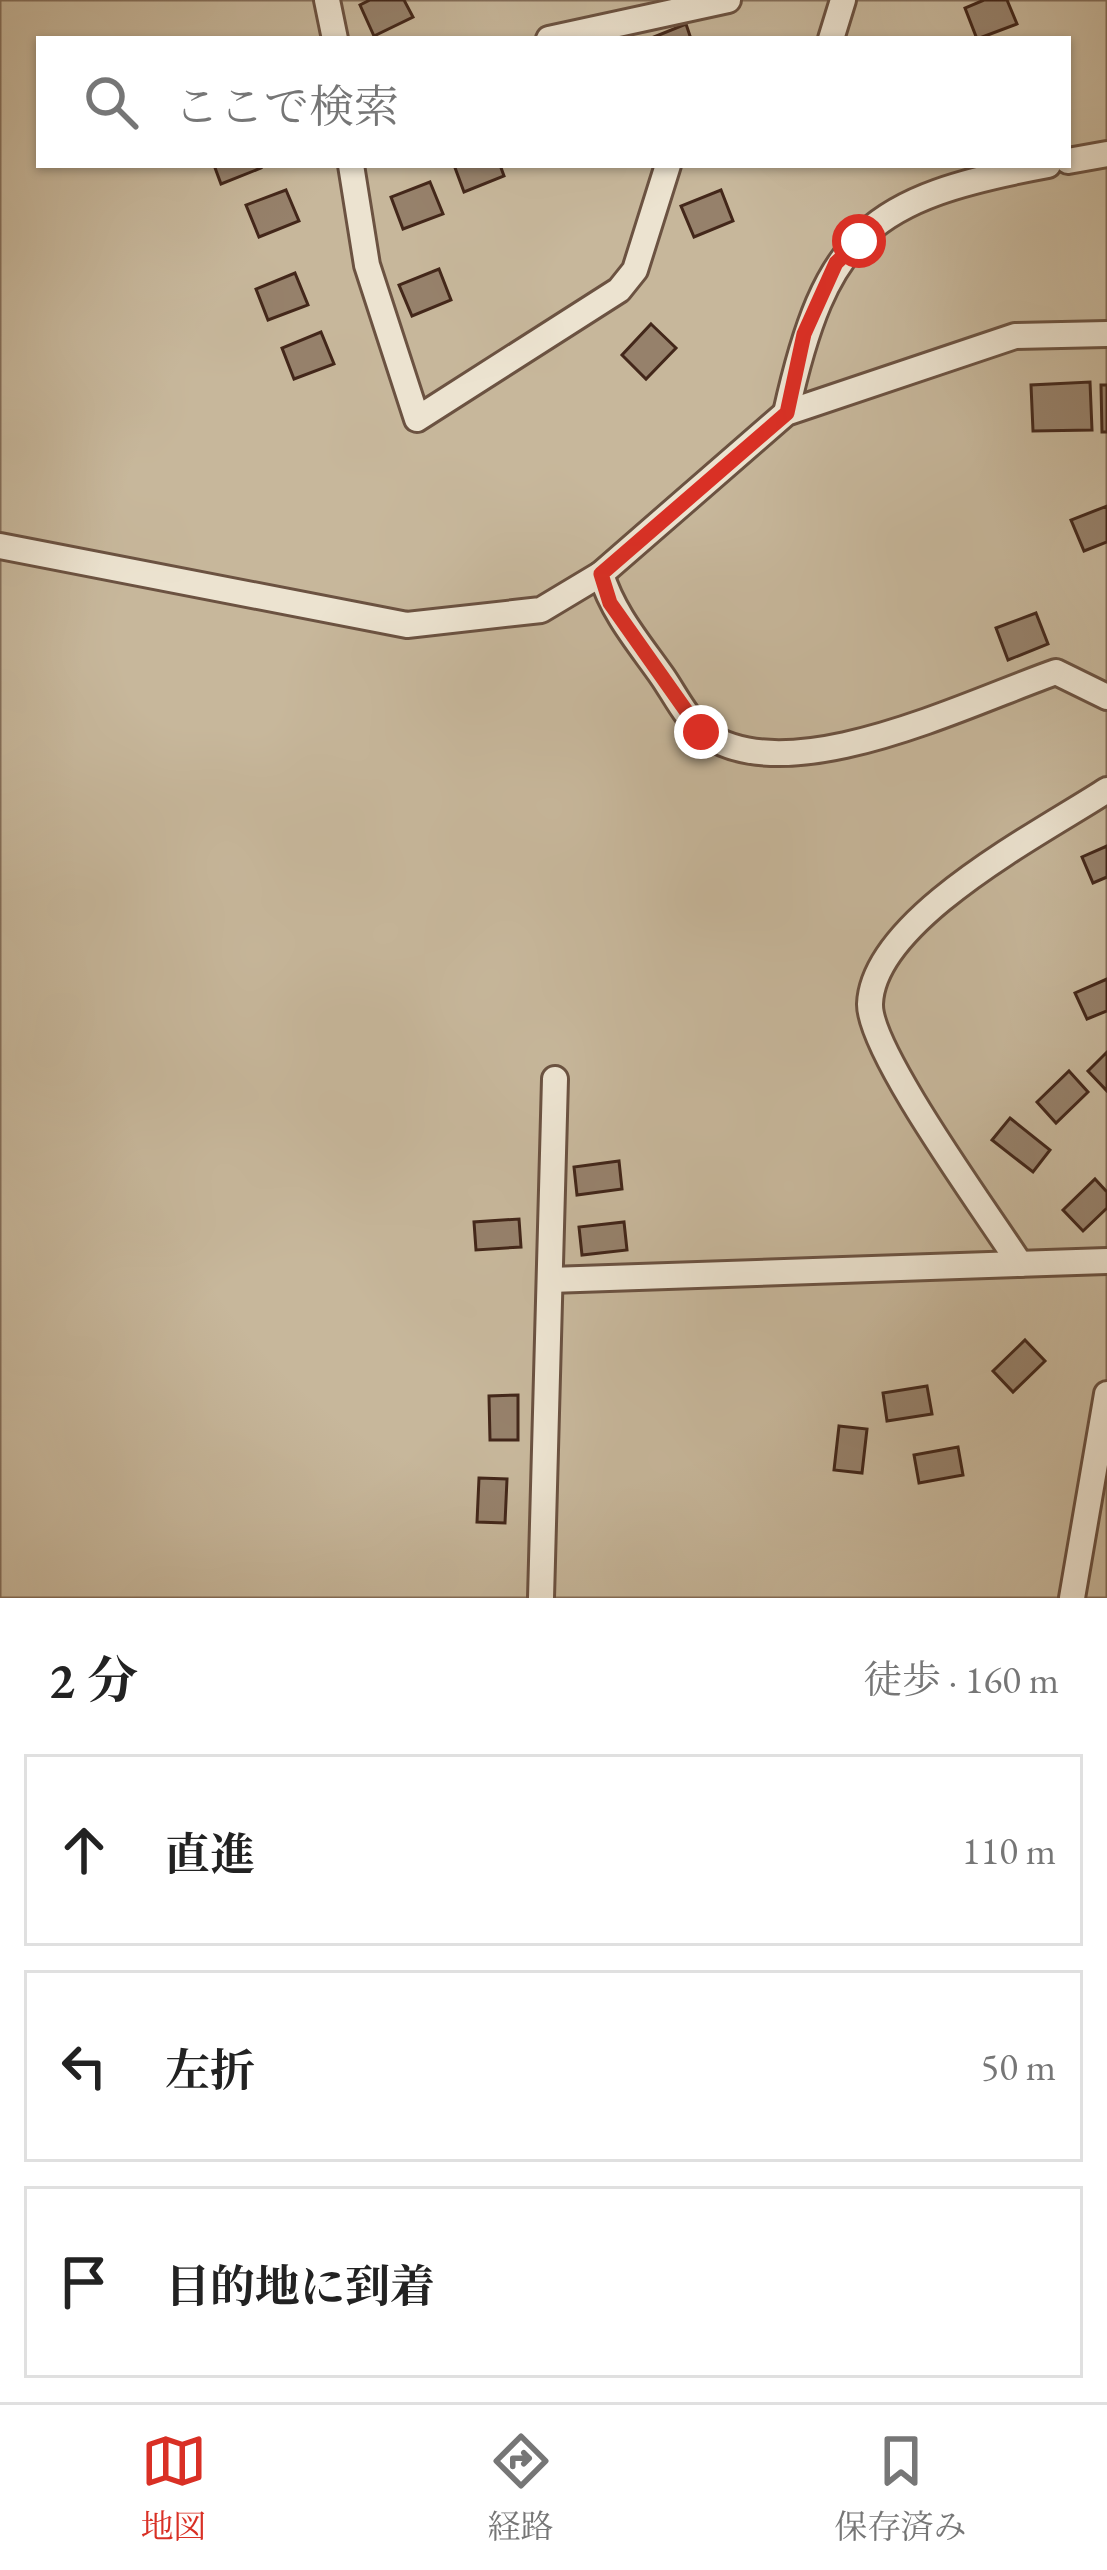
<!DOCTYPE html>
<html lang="ja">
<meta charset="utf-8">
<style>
body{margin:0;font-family:"EB Garamond","Noto Serif JP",serif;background:#f6f6f6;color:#222}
.stop{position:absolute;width:36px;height:36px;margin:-27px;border:9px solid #d93025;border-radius:50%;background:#fff}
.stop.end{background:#d93025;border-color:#fff;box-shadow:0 3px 12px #0008}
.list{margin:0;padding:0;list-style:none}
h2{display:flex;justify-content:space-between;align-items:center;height:156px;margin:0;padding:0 48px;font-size:51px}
h2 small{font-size:39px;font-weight:400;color:#767676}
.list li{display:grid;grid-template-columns:78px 1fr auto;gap:36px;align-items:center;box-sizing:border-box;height:192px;margin:0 24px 24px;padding:0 24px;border:3px solid #e0e0e0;border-radius:0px}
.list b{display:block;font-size:45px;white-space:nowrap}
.list em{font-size:39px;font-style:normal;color:#767676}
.icon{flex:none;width:66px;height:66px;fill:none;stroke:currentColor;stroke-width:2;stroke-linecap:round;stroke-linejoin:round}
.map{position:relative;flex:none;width:1107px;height:1598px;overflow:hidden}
.search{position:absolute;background:#fff;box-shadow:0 3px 9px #0004;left:36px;right:36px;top:36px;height:132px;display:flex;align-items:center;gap:30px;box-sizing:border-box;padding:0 42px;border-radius:0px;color:#767676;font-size:45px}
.sheet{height:804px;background:#fff}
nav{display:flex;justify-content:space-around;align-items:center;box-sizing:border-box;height:168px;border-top:3px solid #e0e0e0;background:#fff;font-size:33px;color:#767676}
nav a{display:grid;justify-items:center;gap:6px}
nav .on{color:#d93025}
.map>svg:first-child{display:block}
.green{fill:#c7b79b;stroke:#856f5a;stroke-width:3;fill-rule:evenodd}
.building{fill:#96816b;stroke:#43271a;stroke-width:3}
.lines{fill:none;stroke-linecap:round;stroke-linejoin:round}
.minor-casing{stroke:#6b5241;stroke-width:30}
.minor{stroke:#ece3d0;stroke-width:24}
.route{stroke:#d93025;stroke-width:15}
</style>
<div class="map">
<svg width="1107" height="1598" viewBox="0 0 1107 1598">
<rect width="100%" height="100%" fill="#e2d4b6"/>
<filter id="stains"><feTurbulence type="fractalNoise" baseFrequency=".00167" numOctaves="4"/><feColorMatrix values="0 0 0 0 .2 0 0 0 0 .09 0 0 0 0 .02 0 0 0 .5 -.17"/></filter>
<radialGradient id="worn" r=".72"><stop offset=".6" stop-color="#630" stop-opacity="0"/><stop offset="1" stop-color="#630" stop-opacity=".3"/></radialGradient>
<path class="green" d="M0,0H1107V1598H0ZM39,39H1068V165H39Z"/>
<g class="building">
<polygon points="370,0 404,0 413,17 374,36 360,5"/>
<polygon points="984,0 1007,0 1017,24 977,39 965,8"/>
<polygon points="686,24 691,39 649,39"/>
<polygon points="214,165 260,165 261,168 221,184"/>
<polygon points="454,165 500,165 504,176 464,192"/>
<polygon points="430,182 443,214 403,229 391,197"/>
<polygon points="286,190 299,221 259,237 246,205"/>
<polygon points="721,190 733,221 694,237 681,206"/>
<polygon points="439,269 451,300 412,316 399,285"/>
<polygon points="295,273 308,305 268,320 256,289"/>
<polygon points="651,324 676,348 646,379 622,355"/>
<polygon points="321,332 334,364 294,379 282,348"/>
<polygon points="1090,382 1092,430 1033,431 1031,385"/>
<polygon points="1101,385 1107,385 1107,432 1102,432"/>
<polygon points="1107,506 1107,542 1084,551 1071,520"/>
<polygon points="1036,613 1048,644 1008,660 996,628"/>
<polygon points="1107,846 1107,877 1093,883 1082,857"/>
<polygon points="1107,979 1107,1011 1087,1019 1075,993"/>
<polygon points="1107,1052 1107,1091 1088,1071"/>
<polygon points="1069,1071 1088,1092 1056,1123 1037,1102"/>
<polygon points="1010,1118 1050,1150 1033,1172 992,1140"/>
<polygon points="619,1161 622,1189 577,1195 574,1167"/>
<polygon points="1095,1179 1107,1192 1107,1208 1083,1231 1063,1210"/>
<polygon points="519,1219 521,1247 476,1250 474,1222"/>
<polygon points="624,1222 627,1250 582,1255 579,1227"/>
<polygon points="1025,1340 1045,1361 1013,1392 993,1371"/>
<polygon points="927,1386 932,1414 887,1421 883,1393"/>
<polygon points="518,1395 518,1440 490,1440 489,1396"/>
<polygon points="839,1426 867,1429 862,1473 834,1470"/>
<polygon points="958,1447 963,1475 919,1483 914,1455"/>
<polygon points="479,1478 507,1479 505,1523 477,1522"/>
</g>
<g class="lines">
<defs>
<g id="minor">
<polyline points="327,0 335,39"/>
<polyline points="549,39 728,0"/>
<polyline points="831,39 843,0"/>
<polyline points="1068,161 1107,154"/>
<polyline points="351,165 367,265 417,419 619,290 635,270 668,165"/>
<path d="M786,413C826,233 869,198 1048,165"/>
<polyline points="0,546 407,625 541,610 601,574 786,413 1015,336 1107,334"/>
<path d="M601,574C613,613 638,642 662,676C674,693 688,722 706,734C790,792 967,703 1056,672L1107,697"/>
<path d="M1020,1264C989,1215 869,1052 870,1004C873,919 1041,833 1107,790"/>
<polyline points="550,1280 1107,1261"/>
<polyline points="541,1598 555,1079"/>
<polyline points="1072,1598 1107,1394"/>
</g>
</defs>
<use href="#minor" class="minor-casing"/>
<use href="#minor" class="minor"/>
</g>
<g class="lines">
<polyline class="route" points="701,732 610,603 601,574 787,413 804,334 836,263 859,241"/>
</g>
<rect width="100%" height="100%" filter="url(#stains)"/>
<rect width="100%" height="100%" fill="url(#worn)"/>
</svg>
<div class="stop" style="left:859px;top:241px"></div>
<div class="stop end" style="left:701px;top:732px"></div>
<div class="search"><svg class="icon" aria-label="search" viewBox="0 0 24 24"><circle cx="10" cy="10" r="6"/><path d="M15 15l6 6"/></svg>ここで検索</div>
</div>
<section class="sheet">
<h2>2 分<small>徒歩 · 160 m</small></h2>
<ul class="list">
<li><svg class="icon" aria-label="ahead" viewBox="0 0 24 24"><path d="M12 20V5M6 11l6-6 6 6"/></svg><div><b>直進</b></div><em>110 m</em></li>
<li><svg class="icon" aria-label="left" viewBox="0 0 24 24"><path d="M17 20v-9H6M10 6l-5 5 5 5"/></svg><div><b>左折</b></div><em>50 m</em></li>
<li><svg class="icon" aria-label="arrive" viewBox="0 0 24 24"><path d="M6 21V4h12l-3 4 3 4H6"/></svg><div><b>目的地に到着</b></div></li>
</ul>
</section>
<nav>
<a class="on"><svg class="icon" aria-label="map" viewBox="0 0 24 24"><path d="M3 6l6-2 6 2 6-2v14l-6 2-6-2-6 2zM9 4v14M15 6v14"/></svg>地図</a>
<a><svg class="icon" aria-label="directions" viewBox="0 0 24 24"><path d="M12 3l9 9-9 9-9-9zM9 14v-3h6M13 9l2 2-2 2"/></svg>経路</a>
<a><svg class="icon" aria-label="saved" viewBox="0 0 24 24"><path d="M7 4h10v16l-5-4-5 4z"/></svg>保存済み</a>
</nav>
